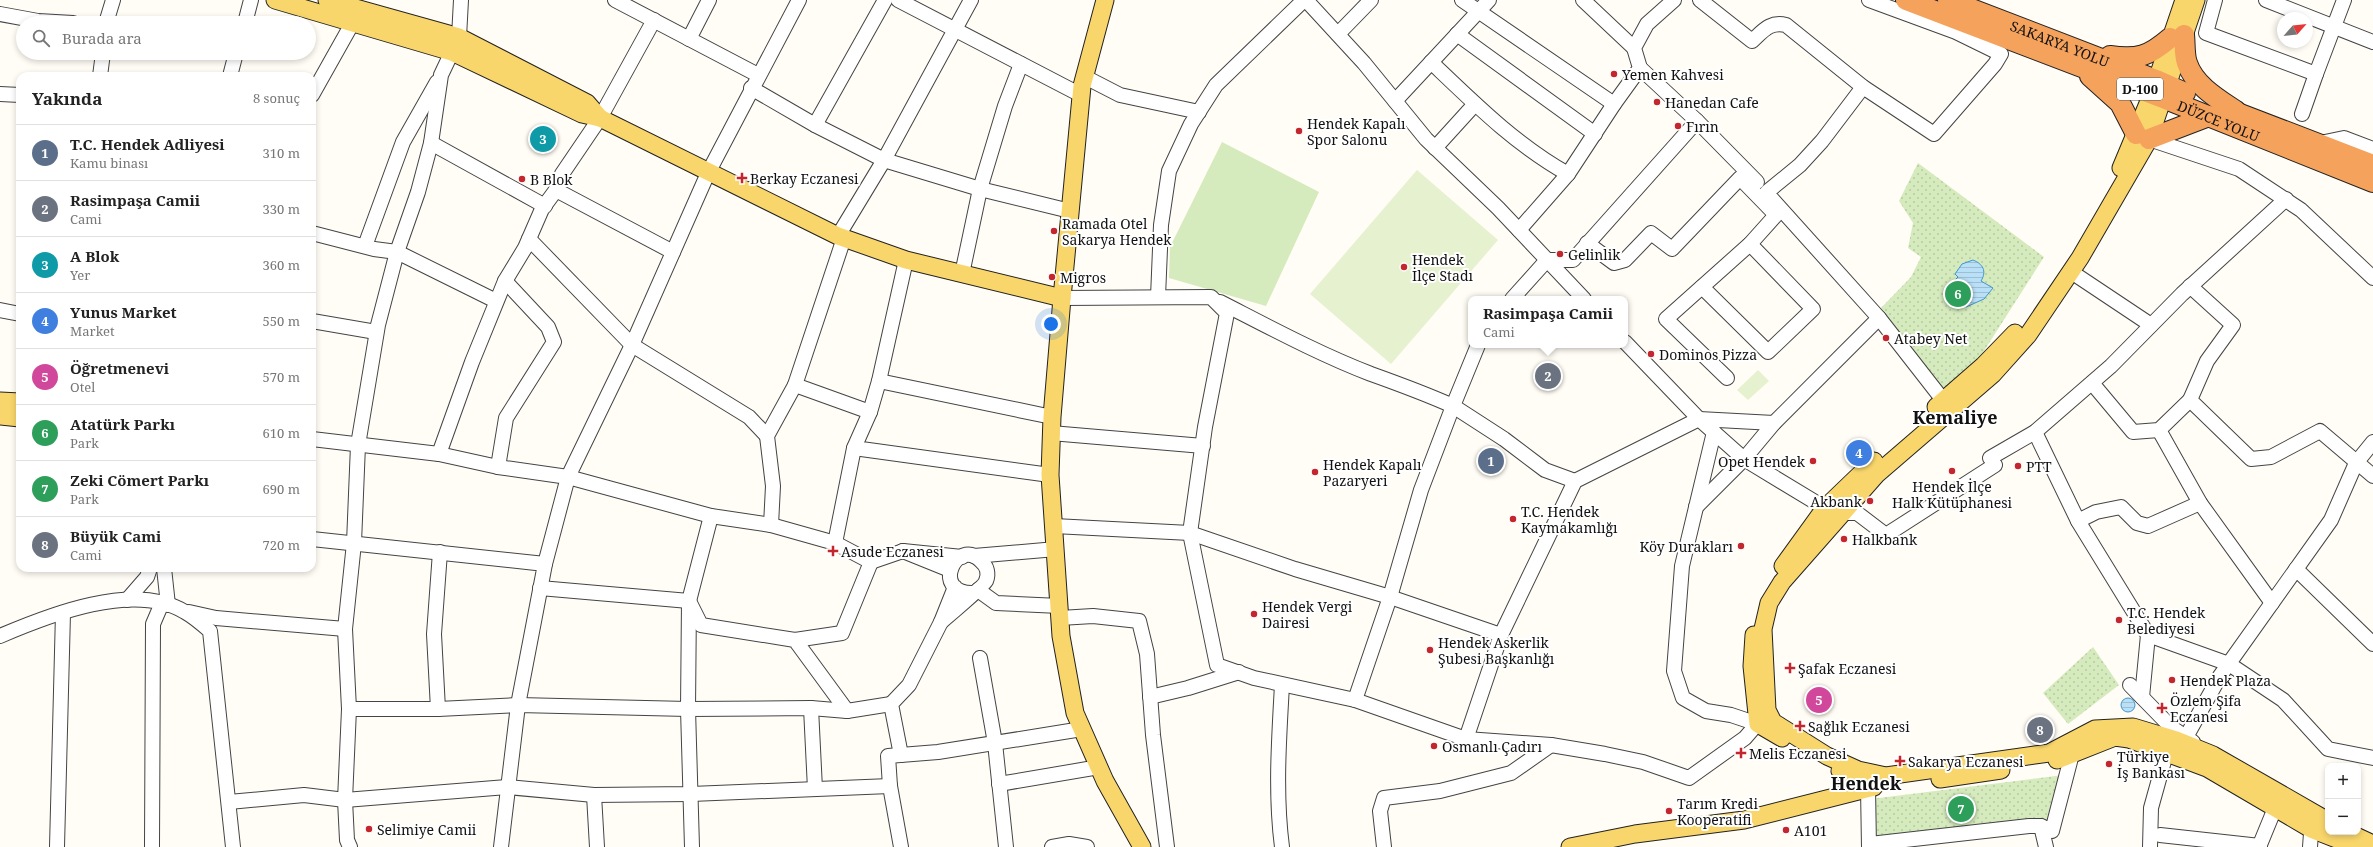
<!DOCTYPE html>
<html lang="tr">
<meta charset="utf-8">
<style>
body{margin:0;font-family:"Noto Serif",serif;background:#f2f2f2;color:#222}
.controls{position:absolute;right:12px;bottom:12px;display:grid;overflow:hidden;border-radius:8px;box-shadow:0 2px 6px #0003}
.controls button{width:36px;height:36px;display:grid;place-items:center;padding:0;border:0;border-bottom:1px solid #e0e0e0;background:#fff;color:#222;font:20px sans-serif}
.compass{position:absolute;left:2277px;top:12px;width:36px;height:36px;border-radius:50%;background:#fff;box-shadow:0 2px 6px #0003;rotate:63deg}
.you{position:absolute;left:1051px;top:324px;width:14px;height:14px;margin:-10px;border:3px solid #fff;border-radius:50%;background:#1a73e8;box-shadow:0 0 0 6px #1a73e833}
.badge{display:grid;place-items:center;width:26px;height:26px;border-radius:50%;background:#c4262e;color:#fff;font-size:13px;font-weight:700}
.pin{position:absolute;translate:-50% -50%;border:2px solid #fff;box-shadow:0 1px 4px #0006}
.popup{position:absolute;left:1468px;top:296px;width:160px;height:52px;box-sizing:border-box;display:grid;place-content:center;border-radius:8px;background:#fff;filter:drop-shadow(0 1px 3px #0005);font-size:13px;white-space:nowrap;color:#767676}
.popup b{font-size:15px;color:#222}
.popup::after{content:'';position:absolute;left:50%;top:100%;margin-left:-8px;border:8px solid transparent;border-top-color:#fff}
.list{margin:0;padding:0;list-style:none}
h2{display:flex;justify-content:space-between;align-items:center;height:52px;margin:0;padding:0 16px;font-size:17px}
h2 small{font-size:13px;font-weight:400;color:#767676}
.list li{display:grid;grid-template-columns:26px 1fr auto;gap:12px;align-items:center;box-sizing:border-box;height:56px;padding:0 16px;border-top:1px solid #e0e0e0}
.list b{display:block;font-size:15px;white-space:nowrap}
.list p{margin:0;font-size:13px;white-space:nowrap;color:#767676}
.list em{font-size:13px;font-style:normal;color:#767676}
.icon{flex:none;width:22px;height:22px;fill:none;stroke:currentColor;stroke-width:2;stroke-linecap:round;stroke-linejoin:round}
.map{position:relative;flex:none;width:2373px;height:847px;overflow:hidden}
.search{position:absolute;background:#fff;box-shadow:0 2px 6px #0003;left:16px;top:16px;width:300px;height:44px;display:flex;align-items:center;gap:10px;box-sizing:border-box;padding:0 14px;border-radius:22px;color:#767676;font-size:15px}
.panel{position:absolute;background:#fff;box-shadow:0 2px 6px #0003;left:16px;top:72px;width:300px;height:500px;border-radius:12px}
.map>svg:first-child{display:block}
.grass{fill:#d5ebbd}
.park{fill:url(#park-dots)}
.pitch{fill:#e6f2cf}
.water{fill:url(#water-rules);stroke:#3f96cf}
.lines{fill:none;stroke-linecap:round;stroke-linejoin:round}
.minor-casing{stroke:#444;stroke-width:16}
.major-casing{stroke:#222;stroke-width:19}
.highway-casing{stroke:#222;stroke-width:22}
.minor{stroke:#fff;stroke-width:14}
.major{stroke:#f9d66b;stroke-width:17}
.highway{stroke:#f5a25d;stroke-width:20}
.poi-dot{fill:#c4262e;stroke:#fff;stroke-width:1.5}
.labels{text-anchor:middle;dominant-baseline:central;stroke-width:4;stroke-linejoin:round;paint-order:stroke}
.shield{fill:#fff;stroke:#585858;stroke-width:1}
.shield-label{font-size:13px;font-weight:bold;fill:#111}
.street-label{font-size:14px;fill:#111;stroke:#fff}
.poi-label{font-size:14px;fill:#111;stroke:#fff;text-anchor:start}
.district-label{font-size:18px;font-weight:bold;fill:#111;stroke:#fff}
</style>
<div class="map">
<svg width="2373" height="847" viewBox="0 0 2373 847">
<defs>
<pattern id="park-dots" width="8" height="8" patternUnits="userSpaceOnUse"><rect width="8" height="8" fill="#d5ebbd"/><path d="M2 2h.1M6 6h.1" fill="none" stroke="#b6c8a1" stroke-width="1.8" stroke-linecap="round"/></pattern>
<pattern id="water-rules" width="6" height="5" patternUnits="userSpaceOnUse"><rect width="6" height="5" fill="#b9e0f7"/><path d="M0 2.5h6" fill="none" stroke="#9ebfd3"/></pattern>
</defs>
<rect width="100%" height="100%" fill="#fffdf5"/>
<polygon class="grass" points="1222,142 1319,192 1266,306 1169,278 1170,247"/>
<g class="park">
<polygon points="1918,163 2044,257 1975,365 1944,392 1879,310 1911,277 1921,257 1908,248 1913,223 1899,201"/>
<polygon points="2093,647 2119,685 2068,724 2043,693"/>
<polygon points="2063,775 2047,820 1870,839 1871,799"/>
</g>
<g class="pitch">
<polygon points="1417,170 1498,240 1391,364 1310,294"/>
<polygon points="1758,370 1769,381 1748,400 1737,390"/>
</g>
<g class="water">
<path d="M1973,260C1983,264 1987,271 1981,281L1993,288L1984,299L1966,307L1961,303V299L1952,294L1953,282L1958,277L1955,274L1962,264Z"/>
<circle cx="2128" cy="705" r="7"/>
</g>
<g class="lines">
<defs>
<g id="minor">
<polyline points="615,0 758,75"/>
<polyline points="799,0 708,173 632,345 568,477 711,516 771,525 835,543 871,562 903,551"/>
<polyline points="898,0 1081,95"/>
<polyline points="1306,0 1364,63 1426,139 1498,208 1584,299"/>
<polyline points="1462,0 1614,104 1640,68 1634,48 1647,24 1674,0"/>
<polyline points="1583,0 1634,48"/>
<path d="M1700,0L1752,41C1763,31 1770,21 1786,25L1863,87L1934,134L1995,64L2001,54L1956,32L1869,0"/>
<polyline points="2215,0 2206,33 2316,74 2302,114"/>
<polyline points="2266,0 2373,42"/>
<polyline points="0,14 38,21 73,23"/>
<polyline points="106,23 113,0"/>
<polyline points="245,23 251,0"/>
<polyline points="1338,34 1371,0"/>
<polyline points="1457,34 1595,134"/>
<polyline points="689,39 709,0"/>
<path d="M1431,62C1474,103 1516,145 1568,174"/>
<polyline points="2316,74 2344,0"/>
<polyline points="100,76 103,53"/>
<polyline points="230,76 236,53"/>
<polyline points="1085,77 1120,95 1199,112"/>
<polyline points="751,88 815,125 884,160 980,189 1070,211"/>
<polyline points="0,94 20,95"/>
<polyline points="312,95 353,22"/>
<polyline points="1395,101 1489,0"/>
<polyline points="1697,121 1757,182"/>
<polyline points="815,125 885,0"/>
<polyline points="2149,139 2239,169 2301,210 2373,278"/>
<polyline points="431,143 545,206"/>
<polyline points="2320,143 2344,138 2373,149"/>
<polyline points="1435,148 1475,104"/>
<polyline points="556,190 673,252"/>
<polyline points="1767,192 1800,165 1822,141 1863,87"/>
<polyline points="1772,199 1879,318 1950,409"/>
<polyline points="1519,230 1568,174 1614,104"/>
<polyline points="312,233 374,249 397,252 496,301"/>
<polyline points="838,236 884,160 971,0"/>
<polyline points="844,238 795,385 870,412"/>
<polyline points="529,239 632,345 749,417 767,436"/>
<polyline points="1587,243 1614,263 1625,260 1651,233 1672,249 1740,178 1776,215 1750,244 1666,319 1727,378"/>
<polyline points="365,246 403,142 437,82"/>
<polyline points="906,260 879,381 870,412 854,448 1050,475"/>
<polyline points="2070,271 2151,325"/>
<polyline points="962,274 980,189 1005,106 1021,64"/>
<polyline points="2190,286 2233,325 2207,361 2190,400 2251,459 2271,457 2320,431 2373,476"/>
<polyline points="1702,287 1768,352 1813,309 1750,244"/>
<polyline points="1158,297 1161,225 1169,171 1191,124 1216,85 1304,0"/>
<polyline points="1062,298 1211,297 1227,313 1205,427 1190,533 1217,665 1254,678 1355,700 1466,739 1551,745 1605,754 1643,762 1689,778 1745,738 1764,716"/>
<polyline points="1512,299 1547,260 1573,260 1697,121 1640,68"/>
<path d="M1220,302C1269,327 1319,354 1371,374C1399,384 1426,394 1453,406L1421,490L1390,597L1355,700"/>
<polyline points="0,310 20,314"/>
<polyline points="312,321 376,332"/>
<polyline points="1625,342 1699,419 1744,459 1825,508 1841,513 1857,513 1886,535 1995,465"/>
<polyline points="1478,345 1453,406 1504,439 1545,470 1575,481"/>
<polyline points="879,381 1052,417"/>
<polyline points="2092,383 2133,432 2159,430 2190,400"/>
<polyline points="2159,430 2200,503 2272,603"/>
<polyline points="1714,432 1682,566 1674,671 1683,698 1706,711 1731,715 1758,724"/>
<polyline points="2035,432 2078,521 2096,512 2121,507 2137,523 2148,526 2200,503"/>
<polyline points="1051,433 1203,446"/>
<polyline points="312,439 439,454"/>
<polyline points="1990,458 2035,432 2111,366 2182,294 2286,199"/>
<polyline points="498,467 506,418 554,342 548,327 505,281"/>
<polyline points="1696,507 1744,459 1774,423 1879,318"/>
<polyline points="2078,521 2148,635 2229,664 2283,700 2328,749 2373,758"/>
<polyline points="771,525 773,486 767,436 795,385"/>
<polyline points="1054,526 1190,533 1295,569 1390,597 1501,635 1466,739"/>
<polyline points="312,539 545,564 518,705 501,847"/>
<polyline points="835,543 854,448"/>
<polyline points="974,556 1056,549"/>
<polyline points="545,564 568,477 498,467 439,454 472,362 505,281 525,248 542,209 556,190 562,174 600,118 654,20"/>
<polyline points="164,568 168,605"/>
<polyline points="2296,569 2373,644"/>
<polyline points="950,570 903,551 962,557"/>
<path d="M955,587L941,622C948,616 985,585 986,581C989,574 987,566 981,561C956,536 930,594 973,593"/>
<polyline points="540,588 689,601 701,625 795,640 847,711"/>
<polyline points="978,590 996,603 1060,606"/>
<polyline points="127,600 147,577 150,568"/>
<polyline points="189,612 216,618 345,629"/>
<polyline points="1060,618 1093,616 1139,621 1147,654 1153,735 1167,847"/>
<polyline points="1501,635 1575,481 1699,419 1774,423"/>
<path d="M0,636C49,615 134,581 185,612C194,617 202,624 210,631L233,847"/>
<polyline points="795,640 842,633 871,562"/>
<polyline points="980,658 995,743 1006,847"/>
<polyline points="2130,685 2171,727 2193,742"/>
<polyline points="1150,697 1188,688 1239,672"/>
<polyline points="2142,697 2148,635"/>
<polyline points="811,708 815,789"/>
<polyline points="349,709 438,709 518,705 688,709 689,601 711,516"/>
<polyline points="438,709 434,634 440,552"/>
<polyline points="2186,737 2220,676 2331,520 2356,463 2373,442"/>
<polyline points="901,755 891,704 909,685 941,622"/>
<polyline points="999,784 1099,767"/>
<polyline points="1868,788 1869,847"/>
<polyline points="594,795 597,847"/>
<polyline points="229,802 304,795 345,800 507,787 594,795 691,794 890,786"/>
<polyline points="2041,826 2046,847"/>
<polyline points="2160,835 2260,846"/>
<polyline points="1870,844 2029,826 2041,826 2052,831 2072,754"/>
<polyline points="57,847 63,613"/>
<polyline points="152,847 153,624 162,603"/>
<polyline points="350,847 347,840 345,800 349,709 345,629 354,543 358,445 378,325 397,252 418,192 431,143 441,75 459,37 461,0"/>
<polyline points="692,847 688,709 811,708 847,711 891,704"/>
<polyline points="901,847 890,786 888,756 938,752 1082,729"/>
<polyline points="1052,847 1069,844 1087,847"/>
<path d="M1282,847C1275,793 1279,739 1282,685"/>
<polyline points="1384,847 1380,811 1384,798 1440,791 1511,773 1551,745"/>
<polyline points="2150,847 2151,808 2166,754"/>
<polyline points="2259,847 2275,808"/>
<polyline points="2310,847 2312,819"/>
</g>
<g id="major">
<polyline points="275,0 452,52 582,114 600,118 838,236 906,260 1062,298"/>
<polyline points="327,0 459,37 587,103 600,118"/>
<polyline points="1105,0 1082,86 1062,298 1052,417 1050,475 1061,636 1075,713 1105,781 1142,847"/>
<polyline points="2196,0 2149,139 2080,258 2028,335 1993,374 1877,474 1782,582 1769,603 1763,629 1767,710 1773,722 1827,756 1858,770 1886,776 2049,753 2095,729 2133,727 2176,740 2213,755 2328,821"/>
<polyline points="2121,168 2152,94 2184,0"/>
<polyline points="0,401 20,402"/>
<polyline points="1936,407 1983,366 2015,333"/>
<polyline points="0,416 20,418"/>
<polyline points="1783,566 1825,508 1874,461"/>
<polyline points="1754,635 1752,666 1758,724 1782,738"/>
<polyline points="2057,760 2115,737 2129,739 2207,768 2311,829 2357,847"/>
<polyline points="1840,771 1868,788"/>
<polyline points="1940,779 2001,770"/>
<polyline points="2347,832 2373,844"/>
<polyline points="1570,847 1635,834 1744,820 1874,787"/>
</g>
<g id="highway">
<path id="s1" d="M1906,0L2163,98L2373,182"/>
<path id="s2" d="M1948,0L2156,80L2185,93"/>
<path d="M2184,35C2185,43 2184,55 2187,63C2194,85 2218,99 2236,111"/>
<path d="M2110,56C2138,60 2149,56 2170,38"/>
<polyline points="2090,76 2120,103 2136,134"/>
<polyline points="2222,107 2373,165"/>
<polyline points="2149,139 2209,116"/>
</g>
</defs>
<use href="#minor" class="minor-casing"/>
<use href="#major" class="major-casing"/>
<use href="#highway" class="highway-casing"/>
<use href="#minor" class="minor"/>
<use href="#major" class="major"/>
<use href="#highway" class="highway"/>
</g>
<g class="poi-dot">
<circle cx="1614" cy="74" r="4"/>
<circle cx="1657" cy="102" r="4"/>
<circle cx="1678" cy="126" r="4"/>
<circle cx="1299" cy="131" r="4"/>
<path d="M740 172h4v4h4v4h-4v4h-4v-4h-4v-4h4z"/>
<circle cx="522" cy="179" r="4"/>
<circle cx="1054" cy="231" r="4"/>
<circle cx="1560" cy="254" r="4"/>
<circle cx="1404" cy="267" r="4"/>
<circle cx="1052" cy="277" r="4"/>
<circle cx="1886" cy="338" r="4"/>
<circle cx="1651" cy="354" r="4"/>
<circle cx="1813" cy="461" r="4"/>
<circle cx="2018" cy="466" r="4"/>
<circle cx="1952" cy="471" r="4"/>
<circle cx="1315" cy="472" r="4"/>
<circle cx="1870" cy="501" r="4"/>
<circle cx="1513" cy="519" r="4"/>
<circle cx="1844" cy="539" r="4"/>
<circle cx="1741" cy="546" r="4"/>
<path d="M831 545h4v4h4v4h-4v4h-4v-4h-4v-4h4z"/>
<circle cx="1254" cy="614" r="4"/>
<circle cx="2119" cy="620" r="4"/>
<circle cx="1430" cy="650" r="4"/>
<path d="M1788 662h4v4h4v4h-4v4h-4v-4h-4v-4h4z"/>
<circle cx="2172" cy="680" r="4"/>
<path d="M2160 702h4v4h4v4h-4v4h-4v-4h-4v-4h4z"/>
<path d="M1798 720h4v4h4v4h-4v4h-4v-4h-4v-4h4z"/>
<circle cx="1434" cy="746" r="4"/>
<path d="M1739 747h4v4h4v4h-4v4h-4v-4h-4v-4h4z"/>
<path d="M1898 755h4v4h4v4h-4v4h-4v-4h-4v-4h4z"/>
<circle cx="2109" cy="764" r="4"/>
<circle cx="1669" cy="811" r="4"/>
<circle cx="369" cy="829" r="4"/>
<circle cx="1786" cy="830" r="4"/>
</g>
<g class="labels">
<rect class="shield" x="2117" y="78" width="46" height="22" rx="3"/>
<g class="shield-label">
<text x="2140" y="89">D-100</text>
</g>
<g class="street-label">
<text stroke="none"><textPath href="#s2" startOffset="120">SAKARYA YOLU</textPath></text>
<text stroke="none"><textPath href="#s1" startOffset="335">DÜZCE YOLU</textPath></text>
</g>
<g class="poi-label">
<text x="1622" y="74">Yemen Kahvesi</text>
<text x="1665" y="102">Hanedan Cafe</text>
<text x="1307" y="123">Hendek Kapalı<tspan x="1307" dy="16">Spor Salonu</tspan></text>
<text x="1686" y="126">Fırın</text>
<text x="750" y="178">Berkay Eczanesi</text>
<text x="530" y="179">B Blok</text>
<text x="1062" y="223">Ramada Otel<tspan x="1062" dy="16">Sakarya Hendek</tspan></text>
<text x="1568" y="254">Gelinlik</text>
<text x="1412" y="259">Hendek<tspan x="1412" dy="16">İlçe Stadı</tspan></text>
<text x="1060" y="277">Migros</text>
<text x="1894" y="338">Atabey Net</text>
<text x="1659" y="354">Dominos Pizza</text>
<text x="1805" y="461" text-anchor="end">Opet Hendek</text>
<text x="1323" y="464">Hendek Kapalı<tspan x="1323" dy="16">Pazaryeri</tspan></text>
<text x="2026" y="466">PTT</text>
<text x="1952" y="486" text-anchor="middle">Hendek İlçe<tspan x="1952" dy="16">Halk Kütüphanesi</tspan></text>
<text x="1862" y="501" text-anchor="end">Akbank</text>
<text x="1521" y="511">T.C. Hendek<tspan x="1521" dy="16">Kaymakamlığı</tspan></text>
<text x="1852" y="539">Halkbank</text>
<text x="1733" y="546" text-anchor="end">Köy Durakları</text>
<text x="841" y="551">Asude Eczanesi</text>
<text x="1262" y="606">Hendek Vergi<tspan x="1262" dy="16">Dairesi</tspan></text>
<text x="2127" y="612">T.C. Hendek<tspan x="2127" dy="16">Belediyesi</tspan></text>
<text x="1438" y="642">Hendek Askerlik<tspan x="1438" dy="16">Şubesi Başkanlığı</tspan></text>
<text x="1798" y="668">Şafak Eczanesi</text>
<text x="2180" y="680">Hendek Plaza</text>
<text x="2170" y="700">Özlem Şifa<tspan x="2170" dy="16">Eczanesi</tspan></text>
<text x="1808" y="726">Sağlık Eczanesi</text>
<text x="1442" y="746">Osmanlı Çadırı</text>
<text x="1749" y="753">Melis Eczanesi</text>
<text x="2117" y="756">Türkiye<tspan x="2117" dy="16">İş Bankası</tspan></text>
<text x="1908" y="761">Sakarya Eczanesi</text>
<text x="1677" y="803">Tarım Kredi<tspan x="1677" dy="16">Kooperatifi</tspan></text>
<text x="377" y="829">Selimiye Camii</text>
<text x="1794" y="830">A101</text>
</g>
<g class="district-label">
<text x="1955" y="417">Kemaliye</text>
<text x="1866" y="783">Hendek</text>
</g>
</g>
</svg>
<div class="controls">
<button>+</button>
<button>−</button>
</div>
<svg class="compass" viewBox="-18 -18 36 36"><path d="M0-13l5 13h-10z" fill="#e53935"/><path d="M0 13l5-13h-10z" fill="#767676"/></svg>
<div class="you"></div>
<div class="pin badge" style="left:1491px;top:461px;background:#5c6f8a">1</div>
<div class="pin badge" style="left:1548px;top:376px;background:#6b7280">2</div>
<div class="popup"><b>Rasimpaşa Camii</b>Cami</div>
<div class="pin badge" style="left:543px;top:139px;background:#0f9aa8">3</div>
<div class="pin badge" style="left:1859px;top:453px;background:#3f7fe0">4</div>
<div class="pin badge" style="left:1819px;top:700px;background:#d1479c">5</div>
<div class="pin badge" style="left:1958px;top:294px;background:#2e9e5b">6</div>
<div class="pin badge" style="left:1961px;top:809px;background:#2e9e5b">7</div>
<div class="pin badge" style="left:2040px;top:730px;background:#6b7280">8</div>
<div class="search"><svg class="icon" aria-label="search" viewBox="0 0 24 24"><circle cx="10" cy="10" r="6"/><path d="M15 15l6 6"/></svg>Burada ara</div>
<section class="panel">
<h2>Yakında<small>8 sonuç</small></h2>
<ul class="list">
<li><span class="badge" style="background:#5c6f8a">1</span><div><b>T.C. Hendek Adliyesi</b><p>Kamu binası</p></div><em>310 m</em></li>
<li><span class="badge" style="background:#6b7280">2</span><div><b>Rasimpaşa Camii</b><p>Cami</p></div><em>330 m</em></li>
<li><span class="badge" style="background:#0f9aa8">3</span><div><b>A Blok</b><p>Yer</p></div><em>360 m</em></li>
<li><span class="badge" style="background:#3f7fe0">4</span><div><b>Yunus Market</b><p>Market</p></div><em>550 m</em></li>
<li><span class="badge" style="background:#d1479c">5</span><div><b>Öğretmenevi</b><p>Otel</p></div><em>570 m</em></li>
<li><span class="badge" style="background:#2e9e5b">6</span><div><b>Atatürk Parkı</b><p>Park</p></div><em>610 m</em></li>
<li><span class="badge" style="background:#2e9e5b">7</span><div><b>Zeki Cömert Parkı</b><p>Park</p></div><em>690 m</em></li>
<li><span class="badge" style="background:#6b7280">8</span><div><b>Büyük Cami</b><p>Cami</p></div><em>720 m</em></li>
</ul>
</section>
</div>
